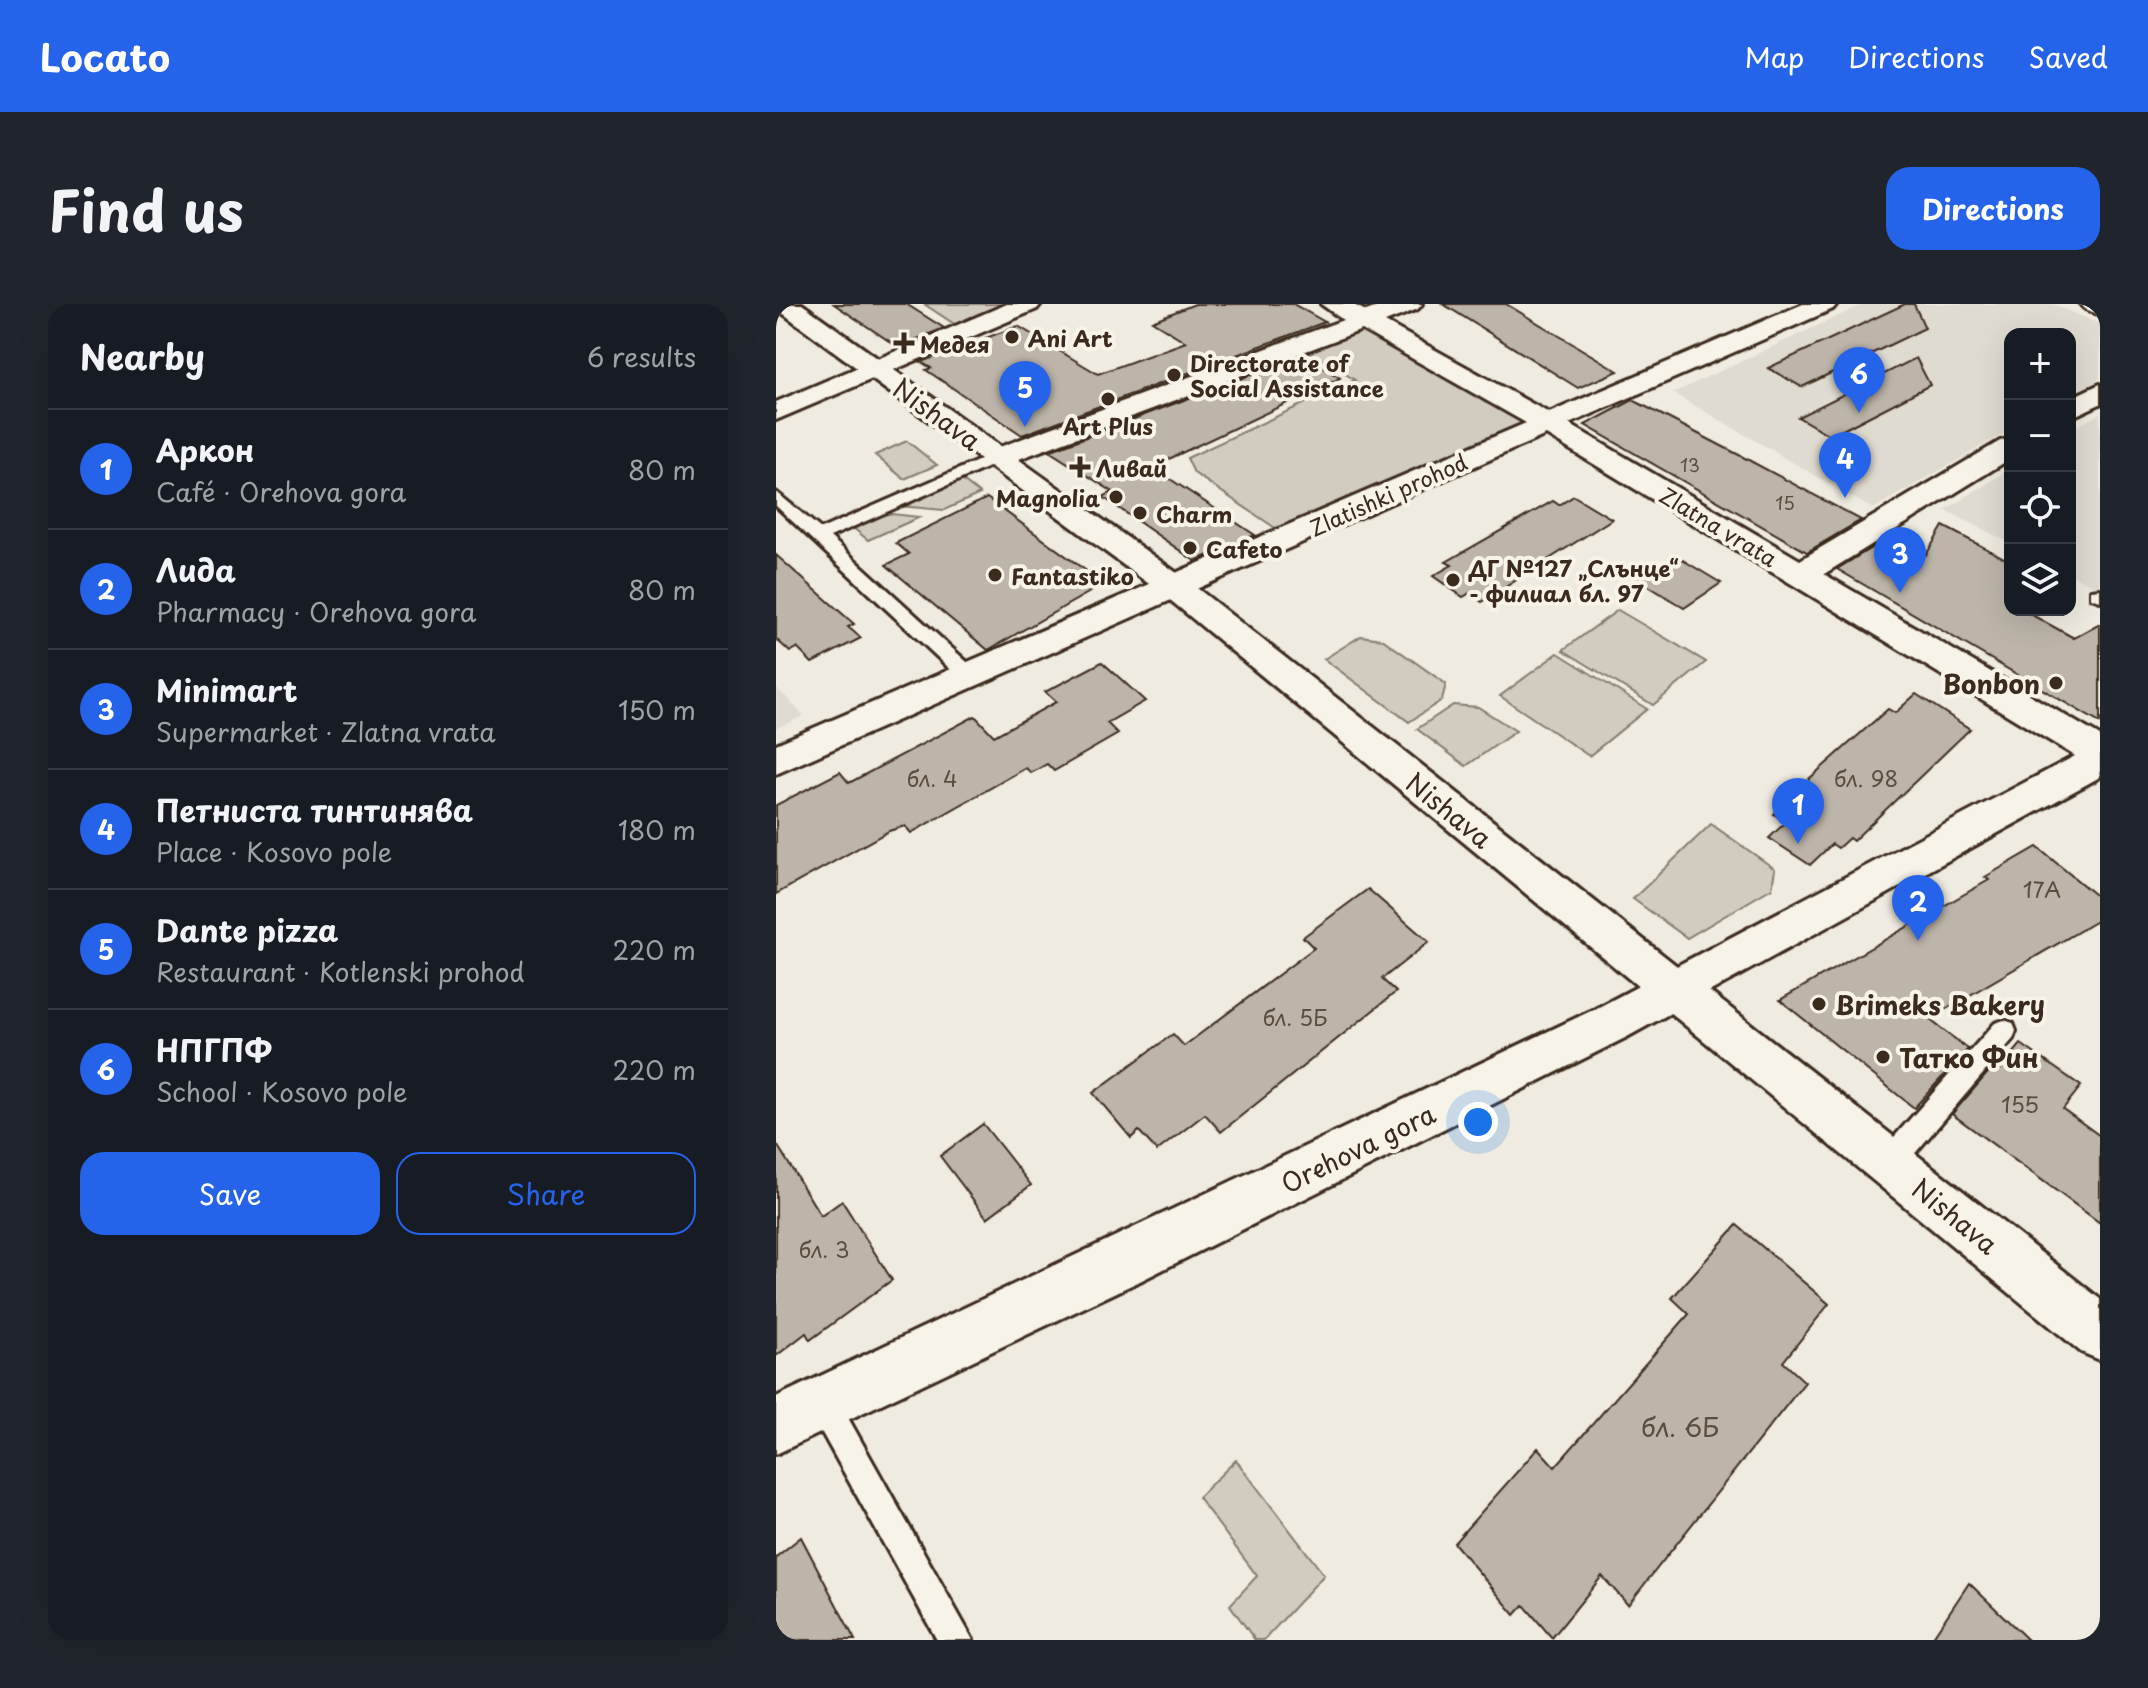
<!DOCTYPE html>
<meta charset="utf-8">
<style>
body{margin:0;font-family:"Playpen Sans",sans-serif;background:#20242c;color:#f1f3f6}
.controls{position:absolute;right:24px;top:24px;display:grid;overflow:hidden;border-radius:16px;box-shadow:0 8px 32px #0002}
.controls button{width:72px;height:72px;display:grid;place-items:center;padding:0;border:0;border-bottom:2px solid #363941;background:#171b24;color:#f1f3f6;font:40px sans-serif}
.you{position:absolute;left:702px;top:818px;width:28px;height:28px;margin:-20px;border:6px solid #fff;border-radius:50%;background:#1a73e8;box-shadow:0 0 0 12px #1a73e833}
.badge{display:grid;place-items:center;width:52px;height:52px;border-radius:50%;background:#2563eb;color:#fff;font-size:26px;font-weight:700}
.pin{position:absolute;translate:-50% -66px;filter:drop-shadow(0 2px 4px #0008)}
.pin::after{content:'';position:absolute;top:42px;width:28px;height:24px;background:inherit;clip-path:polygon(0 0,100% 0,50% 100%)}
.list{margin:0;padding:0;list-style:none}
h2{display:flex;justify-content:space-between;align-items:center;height:104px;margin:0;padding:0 32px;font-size:34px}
h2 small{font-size:26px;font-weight:400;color:#9ea1a6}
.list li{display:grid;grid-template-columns:52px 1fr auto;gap:24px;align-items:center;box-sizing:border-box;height:120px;padding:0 32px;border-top:2px solid #363941}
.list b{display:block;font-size:30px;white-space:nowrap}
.list p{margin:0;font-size:26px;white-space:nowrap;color:#9ea1a6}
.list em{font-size:26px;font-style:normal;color:#9ea1a6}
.actions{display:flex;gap:16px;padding:24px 32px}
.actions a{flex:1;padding:18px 0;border:2px solid #2563eb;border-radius:24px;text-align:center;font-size:28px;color:#2563eb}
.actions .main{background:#2563eb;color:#fff}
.icon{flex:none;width:44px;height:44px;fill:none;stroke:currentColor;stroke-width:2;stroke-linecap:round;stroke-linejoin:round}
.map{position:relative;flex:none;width:1324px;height:1336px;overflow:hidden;border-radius:24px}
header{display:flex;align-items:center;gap:48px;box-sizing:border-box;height:112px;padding:0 40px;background:#2563eb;color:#fff}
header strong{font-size:38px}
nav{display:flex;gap:44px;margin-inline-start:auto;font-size:28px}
.intro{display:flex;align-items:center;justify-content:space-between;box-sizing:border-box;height:192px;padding:0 48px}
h1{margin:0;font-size:56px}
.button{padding:20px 36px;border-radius:24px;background:#2563eb;color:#fff;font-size:28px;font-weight:700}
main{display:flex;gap:48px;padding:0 48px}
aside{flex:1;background:#171b24;border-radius:24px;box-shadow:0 8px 32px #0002}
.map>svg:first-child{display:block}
.built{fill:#e0dbd0}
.green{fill:#d1cbc0;stroke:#867a6f;stroke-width:2}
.building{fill:#bdb5aa;stroke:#3b2a1e;stroke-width:2}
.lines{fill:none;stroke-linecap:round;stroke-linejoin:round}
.service-casing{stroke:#3b2a1e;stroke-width:6}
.minor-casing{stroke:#3b2a1e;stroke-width:6}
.tertiary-casing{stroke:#3b2a1e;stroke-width:6}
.service{fill:#f7f3e8;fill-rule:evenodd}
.minor{fill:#f7f3e8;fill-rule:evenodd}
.tertiary{fill:#f7f3e8;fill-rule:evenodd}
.poi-dot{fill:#3b2a1e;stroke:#f7f3e8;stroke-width:3}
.labels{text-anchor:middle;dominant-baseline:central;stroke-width:8;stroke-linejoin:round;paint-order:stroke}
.far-number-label{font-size:18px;fill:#5c4d41}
.far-poi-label{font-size:22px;font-weight:bold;fill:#3b2a1e;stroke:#f7f3e8;text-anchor:start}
.far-street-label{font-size:22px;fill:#3b2a1e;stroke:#f7f3e8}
.number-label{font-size:22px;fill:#5c4d41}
.street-label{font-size:26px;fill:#3b2a1e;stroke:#f7f3e8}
.poi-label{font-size:26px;font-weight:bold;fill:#3b2a1e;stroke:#f7f3e8;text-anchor:start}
.near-number-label{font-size:26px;fill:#5c4d41}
</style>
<header>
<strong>Locato</strong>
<nav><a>Map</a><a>Directions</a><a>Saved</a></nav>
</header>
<div class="intro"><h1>Find us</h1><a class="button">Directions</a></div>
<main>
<aside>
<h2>Nearby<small>6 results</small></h2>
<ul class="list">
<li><span class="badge">1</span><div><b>Аркон</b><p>Café · Orehova gora</p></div><em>80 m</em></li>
<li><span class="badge">2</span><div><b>Лида</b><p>Pharmacy · Orehova gora</p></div><em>80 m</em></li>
<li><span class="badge">3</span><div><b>Minimart</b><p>Supermarket · Zlatna vrata</p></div><em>150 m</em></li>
<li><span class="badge">4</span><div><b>Петниста тинтинява</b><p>Place · Kosovo pole</p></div><em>180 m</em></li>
<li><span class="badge">5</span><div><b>Dante pizza</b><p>Restaurant · Kotlenski prohod</p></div><em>220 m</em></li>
<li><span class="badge">6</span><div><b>НПГПФ</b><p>School · Kosovo pole</p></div><em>220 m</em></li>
</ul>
<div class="actions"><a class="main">Save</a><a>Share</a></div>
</aside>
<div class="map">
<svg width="1324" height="1336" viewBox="0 0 1324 1336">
<rect width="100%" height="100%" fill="#efebe0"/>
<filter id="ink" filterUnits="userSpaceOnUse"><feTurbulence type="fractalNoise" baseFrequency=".0125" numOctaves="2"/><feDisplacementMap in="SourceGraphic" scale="16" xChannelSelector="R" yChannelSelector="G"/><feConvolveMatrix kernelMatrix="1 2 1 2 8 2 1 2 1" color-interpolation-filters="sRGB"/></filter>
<g filter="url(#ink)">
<g class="built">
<polygon points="1088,0 1277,0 1324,20 1324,75 1294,92 1294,30 1234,30 1234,126 1097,205 897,89"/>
<polygon points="1324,109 1324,285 1294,270 1294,127"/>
<polygon points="1234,165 1234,239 1169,206"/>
<polygon points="0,383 28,412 0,424"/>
</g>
<g class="green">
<polygon points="148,0 252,0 189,27"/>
<polygon points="588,17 769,118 514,234 418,169 411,154 579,76 523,41"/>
<polygon points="131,137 161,161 128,175 99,151"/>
<polygon points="183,174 204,190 168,206 123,202"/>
<polygon points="106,209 144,213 92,236 76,223"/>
<polygon points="842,306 930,358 877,401 787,346"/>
<polygon points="585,332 606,335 670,380 666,396 633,418 548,355"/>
<polygon points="782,349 871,405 813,452 724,392"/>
<polygon points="677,401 702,403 740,427 690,462 641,425"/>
<polygon points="935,520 999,565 996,584 911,634 857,595"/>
<polygon points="460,1156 548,1271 488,1336 479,1336 454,1301 481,1272 422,1193"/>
</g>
<g class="building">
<polygon points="58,0 130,0 168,24 122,43"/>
<polygon points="419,0 517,0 549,18 246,131 150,66 155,64 145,58 242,22 322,70 410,38 376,17"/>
<polygon points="667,0 730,0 842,67 802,84"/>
<polygon points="1129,0 1138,0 1149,24 1026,83 992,64"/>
<polygon points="527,51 564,74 376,163 479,231 419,257 327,193 337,188 273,147"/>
<polygon points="1140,54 1154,81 1055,132 1022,113"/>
<polygon points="857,96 965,152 1085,216 1031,248 809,121"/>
<polygon points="798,192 836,215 706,298 694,289 687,293 657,272 676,261 670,258 777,197 783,201"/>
<polygon points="211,194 328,280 212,346 110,261 133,250 120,239"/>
<polygon points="1167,222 1234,257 1234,306 1247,306 1298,334 1324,320 1324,419 1061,265 1115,232 1150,251"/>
<polygon points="0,251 78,320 72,323 85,334 36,359 21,344 14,348 0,335"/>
<polygon points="900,252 945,279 908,304 863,276"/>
<polygon points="326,358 369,397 331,419 342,430 278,467 271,460 255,469 250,464 135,529 129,522 113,527 0,590 0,501 64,468 73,479 199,412 218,432 280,398 269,388"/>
<polygon points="1140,390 1194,425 1077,537 1073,534 1062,544 1056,540 1034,561 993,534 1010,518 998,510 1025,482 1112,405 1119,409"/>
<polygon points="1261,543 1324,595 1324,615 1153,715 1192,745 1138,804 1004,696 1213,576 1209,573"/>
<polygon points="592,585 653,638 606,675 620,688 445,828 429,810 381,847 363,827 355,834 317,789 397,730 408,742 538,644 527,633"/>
<polygon points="1245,740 1305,782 1287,805 1324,832 1324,919 1176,810 1216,764 1222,768"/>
<polygon points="207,820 255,881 211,914 164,852"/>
<polygon points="0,839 45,912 66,897 116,976 34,1036 30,1029 0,1052"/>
<polygon points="961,921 1053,1000 1007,1058 1029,1078 852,1301 826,1272 776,1334 748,1301 739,1311 678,1239 762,1144 779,1163 913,1010 896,994"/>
<polygon points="25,1233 79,1336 0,1336 0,1253"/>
<polygon points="1193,1279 1252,1336 1155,1336"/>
</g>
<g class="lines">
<defs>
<g id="service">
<polygon points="220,149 226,151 226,157 54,233 202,368 205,373 202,378 188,378 0,202 0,188 45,225"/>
<polygon points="1324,285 1324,297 1315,294 1315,286"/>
<polygon points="1228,716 1237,719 1240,727 1237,735 1123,868 1113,872 1103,868 1100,859 1103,850 1219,719"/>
<polygon points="46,1083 57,1087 197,1336 161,1336 35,1109 31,1098 35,1087"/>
</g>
<g id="minor">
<polygon points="231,0 265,0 261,5 0,116 0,98"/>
<polygon points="545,0 576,0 590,7 610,0 646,0 642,5 609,18 773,109 1027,0 1061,0 1057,5 793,120 1024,256 1224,137 1234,134 1234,155 1048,270 1324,432 1324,473 851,733 366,976 0,1150 0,1093 819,705 1299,452 770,131 0,470 0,440 750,119 586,26 230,160 210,160 205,154 210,148 567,16"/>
<polygon points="1305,0 1324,0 1324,11 1309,5"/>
<polygon points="1324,80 1324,100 1294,114 1294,94"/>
</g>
<polygon id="tertiary" points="0,0 26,0 412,277 1324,995 1324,1056 1305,1048 388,291 1,5"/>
</defs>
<use href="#service" class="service-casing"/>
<use href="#minor" class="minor-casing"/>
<use href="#tertiary" class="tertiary-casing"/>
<use href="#service" class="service"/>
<use href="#minor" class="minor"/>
<use href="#tertiary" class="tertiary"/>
</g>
</g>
<g class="poi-dot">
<circle cx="236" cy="33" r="8"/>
<path d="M124 27h8v8h8v8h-8v8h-8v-8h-8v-8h8z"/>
<circle cx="398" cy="71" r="8"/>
<circle cx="332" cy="95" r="8"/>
<path d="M300 151h8v8h8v8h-8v8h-8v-8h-8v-8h8z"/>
<circle cx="340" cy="193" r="8"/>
<circle cx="364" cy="209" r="8"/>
<circle cx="414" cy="244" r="8"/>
<circle cx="219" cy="271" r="8"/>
<circle cx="677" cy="276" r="8"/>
<circle cx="1280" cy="379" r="8"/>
<circle cx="1043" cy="700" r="8"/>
<circle cx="1107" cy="753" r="8"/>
</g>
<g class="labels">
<g class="far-number-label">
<text x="914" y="160">13</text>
<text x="1009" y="198">15</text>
</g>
<g class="far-poi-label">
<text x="252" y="33">Ani Art</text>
<text x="144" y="39">Медея</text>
<text x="414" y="58">Directorate of<tspan x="414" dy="25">Social Assistance</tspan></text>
<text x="332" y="121" text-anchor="middle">Art Plus</text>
<text x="320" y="163">Ливай</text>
<text x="324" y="193" text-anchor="end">Magnolia</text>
<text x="380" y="209">Charm</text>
<text x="430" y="244">Cafeto</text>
<text x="693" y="263">ДГ №127 „Слънце“<tspan x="693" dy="25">- филиал бл. 97</tspan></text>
<text x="235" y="271">Fantastiko</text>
</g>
<g class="far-street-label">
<text transform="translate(612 190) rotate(-24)">Zlatishki prohod</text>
<text transform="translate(943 222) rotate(31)">Zlatna vrata</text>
</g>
<g class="number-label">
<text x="156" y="473">бл. 4</text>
<text x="1090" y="473">бл. 98</text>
<text x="1266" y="584">17А</text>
<text x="519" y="712">бл. 5Б</text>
<text x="1244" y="799">155</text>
<text x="48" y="944">бл. 3</text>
</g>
<g class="street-label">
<text transform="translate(161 110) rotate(36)">Nishava</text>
<text transform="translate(673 506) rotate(39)">Nishava</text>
<text transform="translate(582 844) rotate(-26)">Orehova gora</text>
<text transform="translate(1179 912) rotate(39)">Nishava</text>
</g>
<g class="poi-label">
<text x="1264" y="379" text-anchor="end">Bonbon</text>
<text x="1059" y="700">Brimeks Bakery</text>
<text x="1123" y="753">Татко Фин</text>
</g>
<g class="near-number-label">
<text x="904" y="1122">бл. 6Б</text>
</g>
</g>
</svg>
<div class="controls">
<button>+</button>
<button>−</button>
<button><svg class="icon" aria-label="locate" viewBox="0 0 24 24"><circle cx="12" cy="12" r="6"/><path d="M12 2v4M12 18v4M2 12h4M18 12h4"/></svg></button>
<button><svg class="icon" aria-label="layers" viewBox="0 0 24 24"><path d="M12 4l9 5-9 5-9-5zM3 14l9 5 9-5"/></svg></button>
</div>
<div class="you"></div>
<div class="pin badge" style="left:1022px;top:540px">1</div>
<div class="pin badge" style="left:1142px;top:637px">2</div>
<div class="pin badge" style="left:1124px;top:289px">3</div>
<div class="pin badge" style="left:1069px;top:194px">4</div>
<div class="pin badge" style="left:249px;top:123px">5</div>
<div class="pin badge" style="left:1083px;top:109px">6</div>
</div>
</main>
